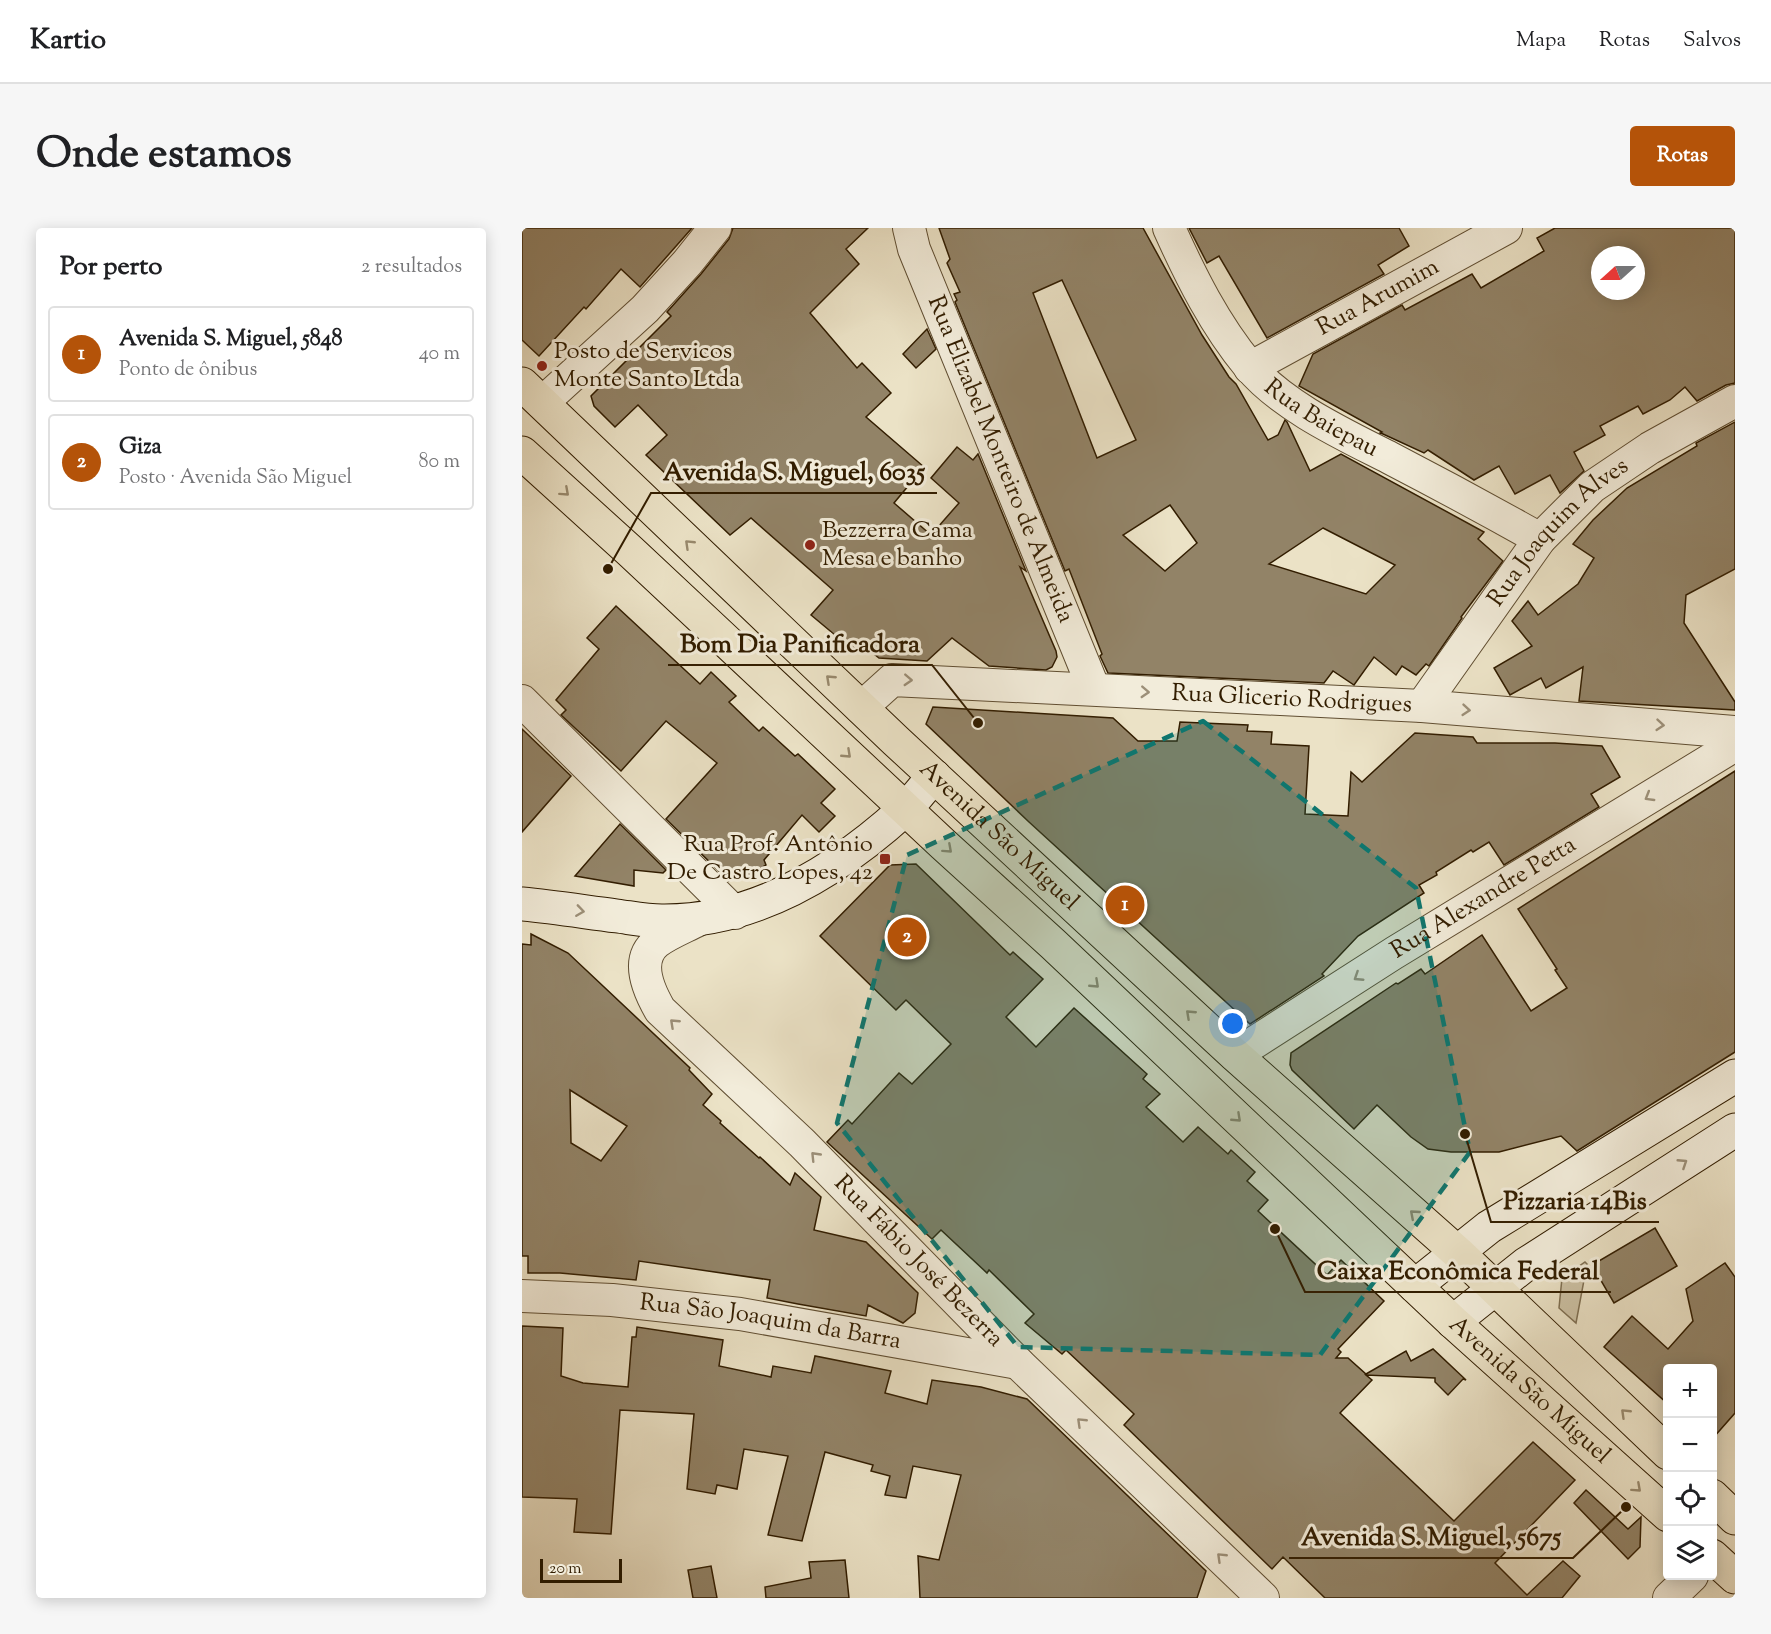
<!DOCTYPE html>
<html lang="pt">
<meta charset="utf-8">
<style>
body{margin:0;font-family:"Sorts Mill Goudy",serif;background:#f6f6f6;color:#202124}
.controls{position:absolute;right:18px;bottom:18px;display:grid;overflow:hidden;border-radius:6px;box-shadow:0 3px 15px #0003}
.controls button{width:54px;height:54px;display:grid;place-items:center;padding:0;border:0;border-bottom:2px solid #e0e0e0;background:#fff;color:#202124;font:30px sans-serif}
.compass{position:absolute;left:1069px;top:18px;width:54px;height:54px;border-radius:50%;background:#fff;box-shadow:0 3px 15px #0003;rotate:249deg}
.scale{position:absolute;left:18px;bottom:15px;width:82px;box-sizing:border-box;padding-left:6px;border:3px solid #321d00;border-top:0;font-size:16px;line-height:21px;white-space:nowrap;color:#321d00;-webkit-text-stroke:4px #f2ecda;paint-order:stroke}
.you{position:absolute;left:711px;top:796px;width:21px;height:21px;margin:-15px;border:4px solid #fff;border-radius:50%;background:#1a73e8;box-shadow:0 0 0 9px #1a73e833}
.badge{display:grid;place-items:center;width:39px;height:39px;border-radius:50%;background:#b45309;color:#fff;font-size:20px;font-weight:700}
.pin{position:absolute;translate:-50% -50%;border:3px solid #fff;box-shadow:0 2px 6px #0006}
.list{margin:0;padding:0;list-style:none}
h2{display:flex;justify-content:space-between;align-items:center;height:78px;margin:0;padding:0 24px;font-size:26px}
h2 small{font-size:20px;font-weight:400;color:#757577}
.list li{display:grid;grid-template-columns:39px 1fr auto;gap:18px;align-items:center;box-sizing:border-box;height:96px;margin:0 12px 12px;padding:0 12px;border:2px solid #e0e0e0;border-radius:6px}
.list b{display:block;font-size:22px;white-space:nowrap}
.list p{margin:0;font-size:20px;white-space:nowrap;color:#757577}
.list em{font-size:20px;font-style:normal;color:#757577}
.icon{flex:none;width:33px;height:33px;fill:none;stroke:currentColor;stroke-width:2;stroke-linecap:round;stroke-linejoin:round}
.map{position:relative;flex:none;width:1213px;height:1370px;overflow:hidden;border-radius:6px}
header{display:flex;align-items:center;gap:36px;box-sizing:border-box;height:84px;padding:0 30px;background:#fff;border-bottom:2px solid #e0e0e0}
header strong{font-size:28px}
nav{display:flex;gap:33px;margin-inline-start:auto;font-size:21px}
.intro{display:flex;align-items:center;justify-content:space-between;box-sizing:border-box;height:144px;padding:0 36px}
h1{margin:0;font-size:42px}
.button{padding:15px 27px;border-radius:6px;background:#b45309;color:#fff;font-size:21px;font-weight:700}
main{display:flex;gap:36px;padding:0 36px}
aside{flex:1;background:#fff;border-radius:6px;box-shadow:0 3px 15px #0003}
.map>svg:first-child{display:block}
.green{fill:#ccc1a4;stroke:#7f6f52;stroke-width:1.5}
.building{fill:#928367;stroke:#321d00;stroke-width:1.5;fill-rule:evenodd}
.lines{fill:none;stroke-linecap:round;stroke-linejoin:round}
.street-casing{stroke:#604e32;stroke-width:34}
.secondary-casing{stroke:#321d00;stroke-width:35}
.primary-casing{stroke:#321d00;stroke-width:35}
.street{stroke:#f2ecda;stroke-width:32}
.secondary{stroke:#f2ecda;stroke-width:33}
.primary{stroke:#ebe2c6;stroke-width:33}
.oneway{stroke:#98896d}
.oneway2{stroke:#9c8f78}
.marked{fill:#0f766e;fill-opacity:0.2;stroke:#0f766e;stroke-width:4.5;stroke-dasharray:12 8;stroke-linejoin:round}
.poi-dot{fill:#8f2418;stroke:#f2ecda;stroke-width:2}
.labels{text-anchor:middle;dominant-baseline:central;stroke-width:6;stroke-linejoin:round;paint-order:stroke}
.street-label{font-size:24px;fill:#321d00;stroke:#f2ecda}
.poi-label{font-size:24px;fill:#321d00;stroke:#f2ecda;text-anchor:start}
.leader{fill:none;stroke:#321d00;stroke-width:2}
.callout-dot{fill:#321d00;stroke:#f2ecda;stroke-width:2}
.callout-label{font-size:26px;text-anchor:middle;font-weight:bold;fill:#321d00;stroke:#f2ecda;stroke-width:6;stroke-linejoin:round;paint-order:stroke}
</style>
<header>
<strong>Kartio</strong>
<nav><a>Mapa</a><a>Rotas</a><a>Salvos</a></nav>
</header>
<div class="intro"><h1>Onde estamos</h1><a class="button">Rotas</a></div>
<main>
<aside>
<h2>Por perto<small>2 resultados</small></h2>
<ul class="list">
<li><span class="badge">1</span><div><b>Avenida S. Miguel, 5848</b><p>Ponto de ônibus</p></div><em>40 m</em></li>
<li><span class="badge">2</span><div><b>Giza</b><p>Posto · Avenida São Miguel</p></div><em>80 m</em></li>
</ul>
</aside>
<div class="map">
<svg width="1213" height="1370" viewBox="0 0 1213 1370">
<rect width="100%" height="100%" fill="#ebe2c6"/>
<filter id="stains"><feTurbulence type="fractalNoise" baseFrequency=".00333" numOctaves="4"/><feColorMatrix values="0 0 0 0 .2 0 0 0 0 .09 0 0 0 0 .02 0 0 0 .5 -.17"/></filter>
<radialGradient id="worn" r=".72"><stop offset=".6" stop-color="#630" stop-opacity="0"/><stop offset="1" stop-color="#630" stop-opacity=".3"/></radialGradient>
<polygon class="green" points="1063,1034 1065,1036 1054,1095 1037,1080 1040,1050"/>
<g class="building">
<polygon points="0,0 170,0 118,59 99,41 64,81 62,79 17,128 0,112"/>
<polygon points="211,0 346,0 324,21 337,36 288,85 335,140 340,135 369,165 344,189 402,239 372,275 409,307 437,275 409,250 435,219 451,232 456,226 504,343 498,339 534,423 535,429 530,439 524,442 467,438 430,410 405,433 357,430 337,414 331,422 289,387 311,362 229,290 208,307 124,227 145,207 116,177 93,199 72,178 69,168 149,88 145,84 179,46 207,11"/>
<path d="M417,0H621L680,107L707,149L714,156L746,212L756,207L763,192L765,194L788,243L819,226L962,304L956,311L981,333L939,389L940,390L907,438L904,436L894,447L880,438L874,447L852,429L832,457L811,443L802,455L586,445L578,428L580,426L547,341L543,343L433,74L435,72L432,66L438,64L425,35L428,31ZM540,52L614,212L575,230L511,65ZM648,277L675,315L643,343L601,307ZM801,300L873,337L844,366L747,336Z"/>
<polygon points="667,0 877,0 887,18 856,37 862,46 745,110 697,28 685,35"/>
<path d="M1033,0H1213V155L1204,157L1175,173L1163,159L1148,172L1121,186L1116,178L1078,198L1083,207L1052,224L1062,243L1038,265L1028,247L993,266L977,238L952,252L906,222L902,225L861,206L858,205L860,204L777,158L791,126L880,77L883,82L950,46L959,60L1022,23L1015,10ZM1078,27H1114V63H1078Z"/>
<polygon points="405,101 414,121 394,140 381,126"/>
<polygon points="1213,194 1213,341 1164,367 1162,395 1213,474 1213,482 1057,473 1061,439 1024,460 1019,450 988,467 972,440 1010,418 990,393 1006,373 1016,387 1056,356 1072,330 1051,316 1071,292 1105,260 1175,218 1174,215"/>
<polygon points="94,378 178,456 189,444 214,468 207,474 237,503 241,499 273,528 276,526 313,561 299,575 313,588 297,604 280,587 242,632 244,637 226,648 223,644 207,653 144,591 195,535 144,493 99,543 39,487 44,482 34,472 77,421 65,410"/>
<polygon points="411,479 591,490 616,513 655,513 658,494 726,497 725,503 750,504 749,516 787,518 783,586 826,588 829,544 840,554 893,505 951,509 955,515 1033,515 1080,518 1098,549 1069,566 1077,579 982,637 967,614 951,624 949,622 914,644 915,647 897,657 902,665 836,708 800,746 802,748 728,796 507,594 404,496"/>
<polygon points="0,501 49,548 0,604"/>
<polygon points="1213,543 1213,824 1055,923 1039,908 977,924 929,924 906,921 889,909 855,877 832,901 770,842 768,837 769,825 874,755 876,756 899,741 903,746 960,707 1009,783 1045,760 1033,742 1035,741 996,681"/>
<polygon points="98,596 144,642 141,645 112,642 112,658 53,648"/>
<polygon points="394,636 488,727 491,724 521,751 484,789 514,819 552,780 625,846 621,851 638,866 624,879 661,914 676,899 706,926 709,922 733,944 725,953 746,972 736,983 805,1047 819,1032 862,1073 816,1121 819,1124 814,1130 826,1130 844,1146 884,1123 889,1133 911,1121 944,1152 941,1151 926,1167 913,1154 913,1150 844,1147 850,1152 818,1185 932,1293 1011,1214 1053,1252 973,1335 1005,1367 1041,1333 1058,1348 1040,1370 803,1370 761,1329 750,1341 602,1197 612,1186 544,1122 540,1126 503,1095 512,1086 467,1042 465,1045 419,1002 410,1011 305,914 326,892 330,896 377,845 390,856 429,816 384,772 374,782 298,708 368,637"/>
<path d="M9,706L46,725L168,840L167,842L190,866L181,877L199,893L198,895L237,930L238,929L268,957L273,945L299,969L292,1002L344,1014L396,1065L393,1085L381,1095L346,1077L344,1088L276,1076L245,1070L248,1052L117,1033L114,1052L38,1045H6V1028H0V716L9,717ZM48,862L105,898L79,933L49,915Z"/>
<polygon points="1133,1000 1155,1038 1092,1075 1070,1037"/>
<polygon points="1203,1035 1213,1049 1213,1185 1191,1210 1191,1140 1146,1140 1146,1176 1082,1119 1110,1088 1146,1121 1171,1093 1164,1061"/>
<polygon points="0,1098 41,1100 39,1148 61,1155 106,1159 110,1109 114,1109 115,1099 201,1112 197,1138 249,1149 251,1138 289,1145 293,1128 369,1143 363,1165 405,1176 410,1152 459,1159 505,1171 684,1343 675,1370 398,1370 396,1328 417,1332 439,1247 391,1238 384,1270 363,1267 368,1248 349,1243 351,1237 303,1224 280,1313 246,1307 266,1228 222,1221 215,1261 195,1257 193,1266 165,1261 172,1186 98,1182 89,1306 52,1304 55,1271 0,1269"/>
<polygon points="1064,1262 1106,1301 1119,1289 1118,1319 1106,1331 1052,1275"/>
<polygon points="323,1332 327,1370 244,1370 243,1359 289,1350 287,1334"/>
<polygon points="189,1338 195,1370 171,1370 166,1342"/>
</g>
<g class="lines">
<defs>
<g id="street">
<path id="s1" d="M387,0L392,21L572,461"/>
<path id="s2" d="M647,0C669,49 693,97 727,138C760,178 823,207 868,230C918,256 968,283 1018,311"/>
<path id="s3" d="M728,140L984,0"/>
<polyline points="20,175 123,81 165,35 193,0"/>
<polyline points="0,473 213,685"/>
<path id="s4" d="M900,478L1018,311L1070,259L1128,220L1213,173"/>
<path id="s5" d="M339,480L370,452L900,478L1213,504"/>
<path id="s6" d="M176,692C163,699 147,705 135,714C112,732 127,763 138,782L280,915L496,1135L741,1370"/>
<path id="s7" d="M713,827L872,725L1213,517"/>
<path id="s8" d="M0,1068L90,1072L218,1086L496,1135"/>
<polyline points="1147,1370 1170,1348"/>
</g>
<g id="secondary">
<path d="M0,676C32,679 63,684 95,688C110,690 125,693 140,693C232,694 315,643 382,582C393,572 402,559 412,548"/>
<polyline points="893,1058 967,999 1213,848"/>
<polyline points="931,1094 1004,1036 1213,902"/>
</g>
<g id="primary">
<path id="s9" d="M0,156L374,513L713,827L936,1025L1146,1225"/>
<path id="s10" d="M0,225L108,323L422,617L531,716L931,1094L1146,1287"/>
<polyline points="1190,1268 1213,1290"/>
<polyline points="1190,1328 1213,1349"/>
</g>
</defs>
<use href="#street" class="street-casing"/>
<use href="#secondary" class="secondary-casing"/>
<use href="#primary" class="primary-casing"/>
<use href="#street" class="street"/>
<use href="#secondary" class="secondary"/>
<use href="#primary" class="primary"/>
</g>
<defs><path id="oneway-chevron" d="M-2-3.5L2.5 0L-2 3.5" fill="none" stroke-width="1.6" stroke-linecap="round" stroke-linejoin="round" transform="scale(1.5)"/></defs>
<g class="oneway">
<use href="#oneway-chevron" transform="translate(43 264) rotate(42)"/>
<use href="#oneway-chevron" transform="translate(167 316) rotate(-136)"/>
<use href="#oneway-chevron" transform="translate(308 451) rotate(-137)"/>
<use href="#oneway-chevron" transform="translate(325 526) rotate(43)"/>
<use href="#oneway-chevron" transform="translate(426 621) rotate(42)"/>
<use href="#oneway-chevron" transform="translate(573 756) rotate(43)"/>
<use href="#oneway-chevron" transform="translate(668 786) rotate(-137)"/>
<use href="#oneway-chevron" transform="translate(715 890) rotate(43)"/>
<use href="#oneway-chevron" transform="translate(892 986) rotate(-139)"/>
<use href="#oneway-chevron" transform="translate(1103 1185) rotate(-136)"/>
<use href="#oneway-chevron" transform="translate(1115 1260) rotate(42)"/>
</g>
<g class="oneway2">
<use href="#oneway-chevron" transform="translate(386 452) rotate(3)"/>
<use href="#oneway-chevron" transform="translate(623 464) rotate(3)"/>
<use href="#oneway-chevron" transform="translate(944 482) rotate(5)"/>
<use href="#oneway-chevron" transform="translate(1138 497) rotate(5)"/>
<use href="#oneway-chevron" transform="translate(1127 569) rotate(149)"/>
<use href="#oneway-chevron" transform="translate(58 683) rotate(8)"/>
<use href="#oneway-chevron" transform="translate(836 749) rotate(147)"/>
<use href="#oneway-chevron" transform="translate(152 795) rotate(-137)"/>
<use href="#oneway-chevron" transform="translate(293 928) rotate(-134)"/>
<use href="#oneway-chevron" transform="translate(1161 935) rotate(-33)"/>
<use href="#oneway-chevron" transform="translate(559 1194) rotate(-136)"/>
<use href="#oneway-chevron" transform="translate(699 1329) rotate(-136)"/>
</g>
<path class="marked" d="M681,493L894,660L948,924L798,1127L496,1119L315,895L385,627Z"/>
<g class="poi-dot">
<circle cx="20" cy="138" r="6"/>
<circle cx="288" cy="317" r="6"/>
<rect x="357" y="625" width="12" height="12" rx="3"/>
</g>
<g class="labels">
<g class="street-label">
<text stroke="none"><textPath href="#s3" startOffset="146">Rua Arumim</textPath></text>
<text stroke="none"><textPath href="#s2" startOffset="250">Rua Baiepau</textPath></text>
<text stroke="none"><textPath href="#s1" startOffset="249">Rua Elizabel Monteiro de Almeida</textPath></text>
<text stroke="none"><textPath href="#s4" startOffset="222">Rua Joaquim Alves</textPath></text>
<text stroke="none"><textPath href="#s5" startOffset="442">Rua Glicerio Rodrigues</textPath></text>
<text stroke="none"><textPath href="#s9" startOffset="657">Avenida São Miguel</textPath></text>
<text stroke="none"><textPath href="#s7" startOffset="294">Rua Alexandre Petta</textPath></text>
<text stroke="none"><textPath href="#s6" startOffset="482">Rua Fábio José Bezerra</textPath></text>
<text stroke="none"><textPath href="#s8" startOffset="250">Rua São Joaquim da Barra</textPath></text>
<text stroke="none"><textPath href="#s10" startOffset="1376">Avenida São Miguel</textPath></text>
</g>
<g class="poi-label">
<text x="32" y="124">Posto de Servicos<tspan x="32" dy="28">Monte Santo Ltda</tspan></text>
<text x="300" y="303">Bezzerra Cama<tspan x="300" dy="28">Mesa e banho</tspan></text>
<text x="351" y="617" text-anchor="end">Rua Prof. Antônio<tspan x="351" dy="28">De Castro Lopes, 42</tspan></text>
</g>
</g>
<path class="leader" d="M86 341L129 265H415M456 495L410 437H146M943 906L969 994H1137M753 1001L783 1064H1089M1104 1279L1051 1330H767"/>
<g class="callout-dot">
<circle cx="86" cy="341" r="6"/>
<circle cx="456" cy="495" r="6"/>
<circle cx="943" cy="906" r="6"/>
<circle cx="753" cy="1001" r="6"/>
<circle cx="1104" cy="1279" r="6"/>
</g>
<g class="callout-label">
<text x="272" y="252">Avenida S. Miguel, 6035</text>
<text x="278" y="424">Bom Dia Panificadora</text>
<text x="1053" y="981">Pizzaria 14Bis</text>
<text x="936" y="1051">Caixa Econômica Federal</text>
<text x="909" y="1317">Avenida S. Miguel, 5675</text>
</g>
<rect width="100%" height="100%" filter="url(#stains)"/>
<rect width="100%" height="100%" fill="url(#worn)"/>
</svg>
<div class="controls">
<button>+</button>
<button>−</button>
<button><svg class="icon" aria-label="locate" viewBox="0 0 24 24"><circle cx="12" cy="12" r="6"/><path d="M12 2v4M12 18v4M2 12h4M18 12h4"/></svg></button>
<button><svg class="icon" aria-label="layers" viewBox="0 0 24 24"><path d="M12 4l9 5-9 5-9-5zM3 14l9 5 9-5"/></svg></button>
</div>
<svg class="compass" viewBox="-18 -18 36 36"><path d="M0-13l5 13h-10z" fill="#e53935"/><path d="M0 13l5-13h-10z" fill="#757577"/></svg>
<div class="scale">20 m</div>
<div class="you"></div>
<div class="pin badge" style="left:603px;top:677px">1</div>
<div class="pin badge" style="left:385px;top:709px">2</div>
</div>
</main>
